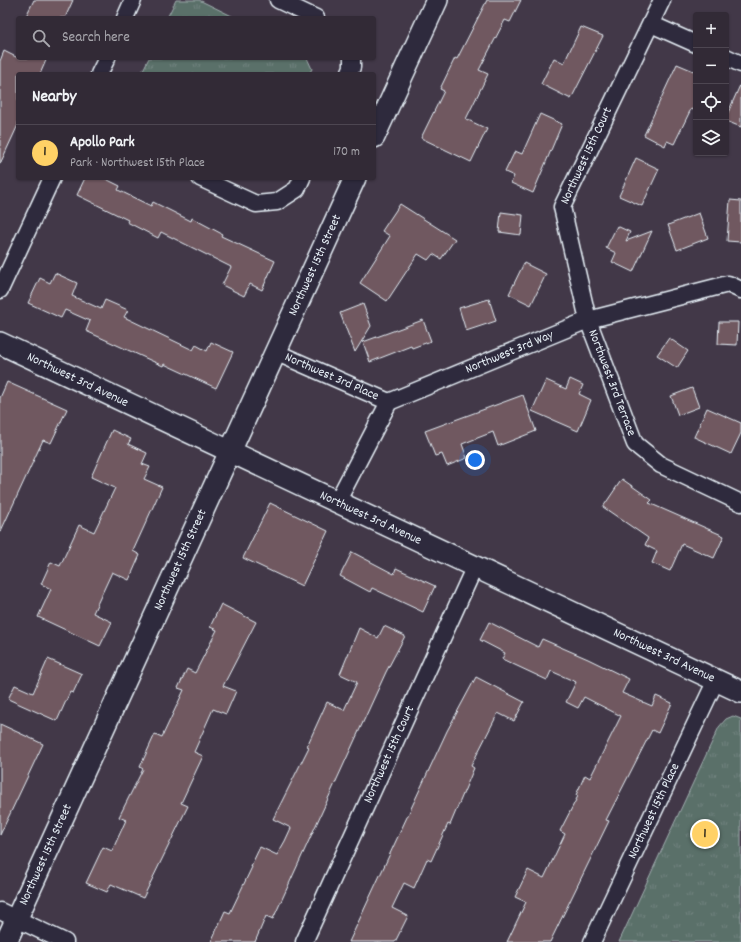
<!DOCTYPE html>
<meta charset="utf-8">
<style>
body{margin:0;font-family:Dekko,sans-serif;background:#3d3642;color:#f1f3f6}
.controls{position:absolute;right:12px;top:12px;display:grid;overflow:hidden;border-radius:4px;box-shadow:0 1px 3px #0004}
.controls button{width:36px;height:36px;display:grid;place-items:center;padding:0;border:0;border-bottom:1px solid #4d4651;background:#322a36;color:#f1f3f6;font:20px sans-serif}
.you{position:absolute;left:475px;top:460px;width:14px;height:14px;margin:-10px;border:3px solid #fff;border-radius:50%;background:#1a73e8;box-shadow:0 0 0 6px #1a73e833}
.badge{display:grid;place-items:center;width:26px;height:26px;border-radius:50%;background:#ffd166;color:#111;font-size:13px;font-weight:700}
.pin{position:absolute;translate:-50% -50%;border:2px solid #fff;box-shadow:0 1px 4px #0006}
.list{margin:0;padding:0;list-style:none}
h2{display:flex;justify-content:space-between;align-items:center;height:52px;margin:0;padding:0 16px;font-size:17px}
h2 small{font-size:13px;font-weight:400;color:#a8a7ad}
.list li{display:grid;grid-template-columns:26px 1fr auto;gap:12px;align-items:center;box-sizing:border-box;height:56px;padding:0 16px;border-top:1px solid #4d4651}
.list b{display:block;font-size:15px;white-space:nowrap}
.list p{margin:0;font-size:13px;white-space:nowrap;color:#a8a7ad}
.list em{font-size:13px;font-style:normal;color:#a8a7ad}
.icon{flex:none;width:22px;height:22px;fill:none;stroke:currentColor;stroke-width:2;stroke-linecap:round;stroke-linejoin:round}
.map{position:relative;flex:none;width:741px;height:942px;overflow:hidden}
.search{position:absolute;background:#322a36;box-shadow:0 1px 3px #0004;left:16px;top:16px;width:360px;height:44px;display:flex;align-items:center;gap:10px;box-sizing:border-box;padding:0 14px;border-radius:4px;color:#a8a7ad;font-size:15px}
.panel{position:absolute;background:#322a36;box-shadow:0 1px 3px #0004;left:16px;top:72px;width:360px;height:108px;border-radius:4px}
.map>svg:first-child{display:block}
.park{fill:url(#park-tufts);stroke:#a1b0b0}
.building{fill:#705960;stroke:#e8f1f8}
.lines{fill:none;stroke-linecap:round;stroke-linejoin:round}
.minor-casing{stroke:#e8f1f8;stroke-width:19}
.tertiary-casing{stroke:#e8f1f8;stroke-width:24}
.minor{stroke:#2f2a3d;stroke-width:16}
.tertiary{stroke:#2f2a3d;stroke-width:21}
.labels{text-anchor:middle;dominant-baseline:central;stroke-width:3;stroke-linejoin:round;paint-order:stroke}
.street-label{font-size:13px;fill:#e8f1f8;stroke:#2f2a3d}
</style>
<div class="map">
<svg width="741" height="942" viewBox="0 0 741 942">
<defs>
<pattern id="park-tufts" width="24" height="20" patternUnits="userSpaceOnUse"><rect width="24" height="20" fill="#5a6f69"/><path d="M3 7l-1-3M5 7V3M7 7l1-3M15 17l-1-3M17 17v-4M19 17l1-3" fill="none" stroke="#72847f"/></pattern>
</defs>
<rect width="100%" height="100%" fill="#423848"/>
<filter id="ink" filterUnits="userSpaceOnUse"><feTurbulence type="fractalNoise" baseFrequency=".025" numOctaves="2"/><feDisplacementMap in="SourceGraphic" scale="8" xChannelSelector="R" yChannelSelector="G"/><feConvolveMatrix kernelMatrix="1 2 1 2 8 2 1 2 1" color-interpolation-filters="sRGB"/></filter>
<g filter="url(#ink)">
<g class="park">
<polygon points="176,0 199,0 236,18 167,18"/>
<polygon points="149,58 307,58 312,69 309,74 141,74"/>
<polygon points="733,716 741,719 741,942 619,942 719,727 726,719"/>
</g>
<g class="building">
<polygon points="34,0 73,0 65,18 25,18"/>
<polygon points="487,0 521,0 510,22 505,20 479,70 488,74 466,119 487,129 471,162 421,138 444,91 440,89 455,58 457,59"/>
<polygon points="581,27 603,36 571,99 541,84 554,58 564,63"/>
<polygon points="4,51 18,58 47,58 40,74 18,74 18,125 0,164 0,61"/>
<polygon points="677,64 696,72 696,111 691,109 674,144 667,141 665,146 644,135"/>
<polygon points="741,83 741,127 726,121 726,117"/>
<polygon points="540,114 562,124 533,193 511,183 514,176 505,172 515,151 522,154"/>
<polygon points="636,158 659,169 642,206 619,196"/>
<polygon points="85,178 104,178 120,186 118,190 151,206 153,202 191,221 192,218 222,234 221,236 275,261 262,290 250,284 244,296 222,285 231,267 161,232 158,238 127,222 128,220 77,195"/>
<polygon points="730,200 741,201 741,242 727,241"/>
<polygon points="400,204 455,239 441,259 433,254 428,260 418,254 387,301 360,283 390,236 382,231"/>
<polygon points="501,212 523,215 521,235 499,232"/>
<polygon points="699,213 708,238 677,250 668,225"/>
<polygon points="617,226 630,232 626,241 652,231 633,272 612,262 616,253 606,248"/>
<polygon points="524,263 546,274 531,305 509,294"/>
<polygon points="55,273 77,283 72,296 101,309 105,300 128,310 124,317 193,350 196,345 207,351 211,342 233,352 216,388 164,364 163,366 86,331 90,321 65,310 61,318 28,303 40,278 50,283"/>
<polygon points="489,299 496,321 466,331 459,308"/>
<polygon points="363,304 371,326 355,352 340,313"/>
<polygon points="423,320 431,341 412,348 411,346 370,362 363,342"/>
<polygon points="719,322 738,322 737,345 718,344"/>
<polygon points="669,338 688,351 677,368 657,355"/>
<polygon points="570,379 583,385 579,394 591,400 578,431 532,411 546,380 566,389"/>
<polygon points="7,382 67,409 51,443 43,440 0,533 0,398"/>
<polygon points="692,388 699,407 678,415 671,396"/>
<polygon points="523,395 536,431 498,446 493,432 462,444 467,458 447,466 442,454 435,456 425,431"/>
<polygon points="707,408 741,423 741,433 731,454 694,437"/>
<polygon points="112,430 131,439 128,444 147,453 142,464 150,467 144,479 162,487 133,551 140,555 129,580 112,572 93,613 112,622 100,646 38,617 51,589 41,584 51,562 60,566 79,525 94,532 115,488 91,477"/>
<polygon points="622,479 652,500 649,503 724,536 714,558 682,544 670,571 652,563 657,551 645,545 648,538 603,507"/>
<polygon points="270,503 328,531 302,586 243,558"/>
<polygon points="352,552 394,574 396,568 435,586 423,612 372,588 370,592 340,576"/>
<polygon points="221,604 256,622 223,686 236,691 226,714 213,709 194,752 203,756 181,803 188,806 143,898 111,884 107,892 86,883 103,847 112,851 126,820 119,817 143,769 140,767 155,734 162,737 184,690 178,688 187,669 195,673 217,630 210,627"/>
<polygon points="489,622 538,647 542,639 588,659 629,679 622,693 652,706 656,696 672,703 658,733 652,730 606,820 609,821 550,942 507,942 526,902 515,897 528,870 544,878 565,834 560,831 578,796 576,795 585,775 590,778 621,716 584,697 578,708 566,702 576,682 551,671 547,680 502,659 505,653 480,640"/>
<polygon points="384,626 405,636 386,672 273,919 266,916 255,942 211,942 225,911 230,913 252,867 251,866 260,847 277,855 285,841 291,828 273,819 309,747 307,746 327,702 344,710 357,682 340,674 359,628 378,638"/>
<polygon points="48,659 82,674 73,693 70,692 57,721 8,699 15,685 33,693"/>
<polygon points="476,677 524,702 514,721 498,713 471,766 474,768 450,825 448,824 431,861 427,859 414,888 404,883 392,908 408,916 395,942 349,942 447,731"/>
<polygon points="0,724 43,744 0,835"/>
</g>
<g class="lines">
<defs>
<g id="minor">
<polyline points="278,0 316,18"/>
<path id="s1" d="M662,0L562,207L588,320L635,444L661,465L741,503"/>
<polyline points="125,18 133,0"/>
<polyline points="651,24 696,44"/>
<polyline points="726,57 741,64"/>
<polyline points="99,74 107,58"/>
<polyline points="349,74 352,67 352,58"/>
<polyline points="200,178 256,204 277,202 297,189 302,178"/>
<polyline points="0,290 52,178"/>
<path id="s2" d="M275,352L389,402"/>
<path id="s3" d="M337,502L389,402L588,320L728,284L741,290"/>
<polyline points="0,911 65,942"/>
<path id="s4" d="M304,942L475,566"/>
<path id="s5" d="M592,942L716,680"/>
</g>
<g id="tertiary">
<polyline points="374,137 437,0"/>
<path id="s6" d="M0,343C246,461 494,575 741,692"/>
<path id="s7" d="M6,942L355,178"/>
</g>
</defs>
<use href="#minor" class="minor-casing"/>
<use href="#tertiary" class="tertiary-casing"/>
<use href="#minor" class="minor"/>
<use href="#tertiary" class="tertiary"/>
</g>
</g>
<g class="labels">
<g class="street-label">
<text transform="translate(587 156) rotate(-65)">Northwest 15th Court</text>
<text stroke="none"><textPath href="#s7" startOffset="744">Northwest 15th Street</textPath></text>
<text stroke="none"><textPath href="#s3" startOffset="243">Northwest 3rd Way</textPath></text>
<text stroke="none"><textPath href="#s2" startOffset="62">Northwest 3rd Place</textPath></text>
<text stroke="none"><textPath href="#s6" startOffset="86">Northwest 3rd Avenue</textPath></text>
<text stroke="none"><textPath href="#s1" startOffset="413">Northwest 3rd Terrace</textPath></text>
<text stroke="none"><textPath href="#s6" startOffset="410">Northwest 3rd Avenue</textPath></text>
<text stroke="none"><textPath href="#s7" startOffset="420">Northwest 15th Street</textPath></text>
<text stroke="none"><textPath href="#s6" startOffset="734">Northwest 3rd Avenue</textPath></text>
<text stroke="none"><textPath href="#s4" startOffset="206">Northwest 15th Court</textPath></text>
<text stroke="none"><textPath href="#s5" startOffset="145">Northwest 15th Place</textPath></text>
<text stroke="none"><textPath href="#s7" startOffset="96">Northwest 15th Street</textPath></text>
</g>
</g>
</svg>
<div class="controls">
<button>+</button>
<button>−</button>
<button><svg class="icon" aria-label="locate" viewBox="0 0 24 24"><circle cx="12" cy="12" r="6"/><path d="M12 2v4M12 18v4M2 12h4M18 12h4"/></svg></button>
<button><svg class="icon" aria-label="layers" viewBox="0 0 24 24"><path d="M12 4l9 5-9 5-9-5zM3 14l9 5 9-5"/></svg></button>
</div>
<div class="you"></div>
<div class="pin badge" style="left:705px;top:834px">1</div>
<div class="search"><svg class="icon" aria-label="search" viewBox="0 0 24 24"><circle cx="10" cy="10" r="6"/><path d="M15 15l6 6"/></svg>Search here</div>
<section class="panel">
<h2>Nearby<small></small></h2>
<ul class="list">
<li><span class="badge">1</span><div><b>Apollo Park</b><p>Park · Northwest 15th Place</p></div><em>170 m</em></li>
</ul>
</section>
</div>
